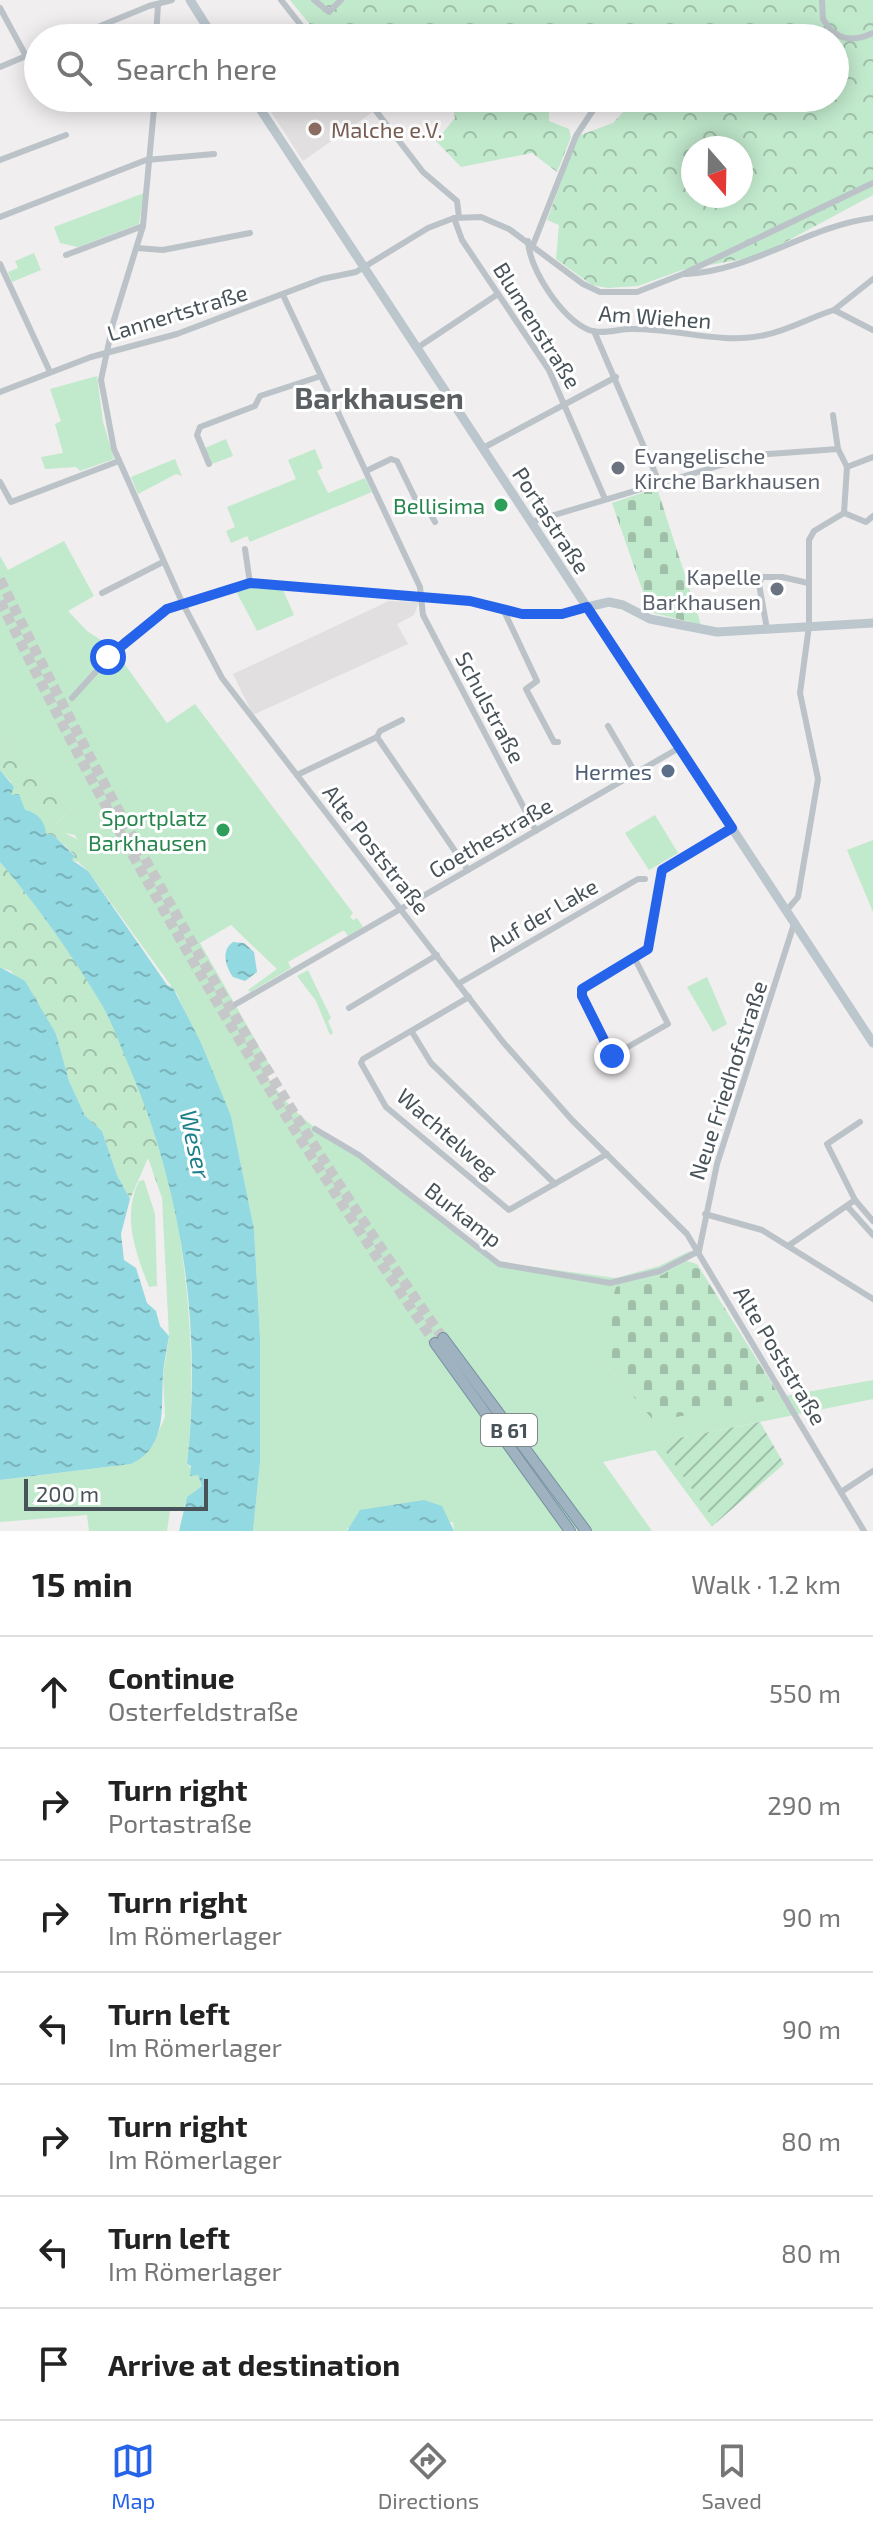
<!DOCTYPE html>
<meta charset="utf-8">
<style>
body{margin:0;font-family:"Exo 2",sans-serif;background:#f6f6f6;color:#222}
.compass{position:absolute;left:681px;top:136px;width:72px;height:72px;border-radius:50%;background:#fff;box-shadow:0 4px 20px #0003;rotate:160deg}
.scale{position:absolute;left:24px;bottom:20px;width:184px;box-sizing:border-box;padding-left:8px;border:4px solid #485359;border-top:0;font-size:22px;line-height:28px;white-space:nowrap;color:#485359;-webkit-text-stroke:6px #fff;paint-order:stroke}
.stop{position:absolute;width:24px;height:24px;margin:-18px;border:6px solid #2563eb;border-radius:50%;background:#fff}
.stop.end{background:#2563eb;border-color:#fff;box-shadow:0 2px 8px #0008}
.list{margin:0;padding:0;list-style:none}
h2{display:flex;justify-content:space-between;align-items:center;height:104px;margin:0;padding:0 32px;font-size:34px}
h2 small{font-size:26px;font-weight:400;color:#767676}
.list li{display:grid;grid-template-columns:52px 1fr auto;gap:24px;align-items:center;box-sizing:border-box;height:112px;padding:0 32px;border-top:2px solid #e0e0e0}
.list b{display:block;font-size:30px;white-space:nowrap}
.list p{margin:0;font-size:26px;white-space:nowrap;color:#767676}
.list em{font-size:26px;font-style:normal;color:#767676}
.icon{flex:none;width:44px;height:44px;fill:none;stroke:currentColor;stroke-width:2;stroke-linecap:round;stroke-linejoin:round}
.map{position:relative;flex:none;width:873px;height:1531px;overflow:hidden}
.search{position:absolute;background:#fff;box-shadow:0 4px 20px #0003;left:24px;right:24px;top:24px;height:88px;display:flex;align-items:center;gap:20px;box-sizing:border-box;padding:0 28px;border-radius:44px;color:#767676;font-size:30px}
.sheet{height:888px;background:#fff}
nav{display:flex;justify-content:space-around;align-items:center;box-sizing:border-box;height:112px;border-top:2px solid #e0e0e0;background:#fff;font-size:22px;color:#767676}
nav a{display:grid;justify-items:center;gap:4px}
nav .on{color:#2563eb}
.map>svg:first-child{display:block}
.education{fill:#e1dfdf}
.grass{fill:#c1e9cc}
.forest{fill:url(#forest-crowns);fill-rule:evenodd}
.cemetery{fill:url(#cemetery-stones)}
.garden{fill:url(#garden-furrows)}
.water{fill:url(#water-ripples)}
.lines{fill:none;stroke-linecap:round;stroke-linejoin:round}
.trunk-tunnel{stroke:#c6c7c9;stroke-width:10;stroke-dasharray:10 5;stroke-linecap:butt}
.trunk-casing{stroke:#7690a2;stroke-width:12}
.minor{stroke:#bbc3c9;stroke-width:6}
.secondary{stroke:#bbc6cd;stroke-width:9}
.trunk{stroke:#9eb2c0;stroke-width:10}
.route{stroke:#2563eb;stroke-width:10}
.education-dot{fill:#8d6e63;stroke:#fff;stroke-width:3}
.worship-dot{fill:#6b7280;stroke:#fff;stroke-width:3}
.leisure-dot{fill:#2e9e5b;stroke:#fff;stroke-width:3}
.service-dot{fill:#5c6f8a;stroke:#fff;stroke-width:3}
.labels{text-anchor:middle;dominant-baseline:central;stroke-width:6;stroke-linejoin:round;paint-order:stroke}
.shield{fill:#fff;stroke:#7f878b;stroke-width:2}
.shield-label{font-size:20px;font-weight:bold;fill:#485359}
.education-label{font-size:22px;fill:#785e54;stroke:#fff;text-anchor:start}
.street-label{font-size:22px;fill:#485359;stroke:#fff}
.worship-label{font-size:22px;fill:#5b616d;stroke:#fff;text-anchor:start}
.leisure-label{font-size:22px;fill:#27864d;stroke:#fff;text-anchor:end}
.service-label{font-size:22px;fill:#4e5e75;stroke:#fff;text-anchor:end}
.water-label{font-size:24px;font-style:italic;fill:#1c7f8a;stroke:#fff}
.district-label{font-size:30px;font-weight:bold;fill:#5b5f62;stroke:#fff}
</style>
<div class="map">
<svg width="873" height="1531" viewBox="0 0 873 1531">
<defs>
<pattern id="forest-crowns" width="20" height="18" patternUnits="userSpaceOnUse" patternTransform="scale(2)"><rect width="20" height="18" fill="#c1e9cc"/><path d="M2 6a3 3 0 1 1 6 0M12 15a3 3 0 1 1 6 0" fill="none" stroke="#9fbfa9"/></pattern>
<pattern id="cemetery-stones" width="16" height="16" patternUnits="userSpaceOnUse" patternTransform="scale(2)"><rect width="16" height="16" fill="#c1e9cc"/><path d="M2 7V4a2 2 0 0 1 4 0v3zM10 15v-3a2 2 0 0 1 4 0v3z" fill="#9fbfa9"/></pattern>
<pattern id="garden-furrows" width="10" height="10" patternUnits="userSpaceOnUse" patternTransform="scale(2)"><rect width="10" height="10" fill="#c1e9cc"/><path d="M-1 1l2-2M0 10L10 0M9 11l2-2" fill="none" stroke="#9fbfa9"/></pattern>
<pattern id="water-ripples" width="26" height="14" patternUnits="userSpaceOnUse" patternTransform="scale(2)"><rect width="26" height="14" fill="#93d9e1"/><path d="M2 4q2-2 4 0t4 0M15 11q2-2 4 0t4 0" fill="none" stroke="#7ab3b9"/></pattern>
</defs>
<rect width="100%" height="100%" fill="#f0eeee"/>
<g class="education">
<polygon points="262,98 362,98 374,111 303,161"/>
<polygon points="389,601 419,602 414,615 397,624 408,644 253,715 233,674"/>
</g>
<g class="grass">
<polygon points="144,193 139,224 78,247 60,243 54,227"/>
<polygon points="34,253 41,270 12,282 8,272 18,268 15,261"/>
<polygon points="97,376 103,422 114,459 80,471 76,467 45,469 41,457 63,453 55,424 61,421 50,389"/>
<polygon points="226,439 233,456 212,464 205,448"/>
<polygon points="315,449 323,468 317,471 328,493 365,478 372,492 250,542 247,536 231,543 226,531 235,527 227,507 296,479 288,460"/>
<polygon points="175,459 182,476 176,474 138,494 131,477"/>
<polygon points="64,541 94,596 68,611 87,631 113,648 167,723 195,704 353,913 350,917 353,920 357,918 363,927 348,936 344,930 288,962 291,968 250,992 248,990 277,969 231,925 200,943 273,1071 266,1077 293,1109 315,1128 360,1154 496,1262 616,1278 659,1266 690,1251 687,1261 662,1275 617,1287 605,1363 654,1420 873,1380 873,1399 660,1442 716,1523 712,1527 655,1450 603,1462 652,1531 454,1531 453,1522 347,1528 347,1531 253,1531 260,1463 260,1336 254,1229 231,1116 177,994 88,871 78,862 86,856 75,835 61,832 55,825 68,812 0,741 0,556 8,570"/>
<polygon points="249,587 283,590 294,615 257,631 236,591"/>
<polygon points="655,815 678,853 649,870 625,833"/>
<polygon points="873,840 873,912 847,850"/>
<polygon points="308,970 331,1018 328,1021 333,1033 330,1035 316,1001 297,976"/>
<polygon points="707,977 727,1024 713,1032 687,987"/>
<path d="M144,1180L155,1214L157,1286L149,1287C135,1251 122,1217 139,1181Z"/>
<path d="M170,1183C189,1276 197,1370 187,1464L198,1475L202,1486L187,1497L183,1510L170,1511L167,1531H89L87,1515L0,1522V1480L131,1464L153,1445L165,1417L163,1376L169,1336L162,1198Z"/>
</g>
<g class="forest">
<path d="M290,0H873V195L759,256L682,270L638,286L608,288L592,285L556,259L559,225L547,220L578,136L613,123L636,98H835V38H379L374,33L357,38H321ZM693,148H741V196H693Z"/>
<polygon points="450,98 557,98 549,111 549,121 569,129 571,137 557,172 532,153 461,167 436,141 455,118 453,108 456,105"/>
<path d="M0,741L69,811L55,825C64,835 76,836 87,847L86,856L78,862L71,860L75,855L53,835L46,834L11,795V782L0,770Z"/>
<path d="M0,862C38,906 74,956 103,1006C134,1060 151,1125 170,1183L162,1198L148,1158L130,1199L117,1175L102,1131L85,1117L69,1081L56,1034L11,971L0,967Z"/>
</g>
<g class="cemetery">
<polygon points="657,488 701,625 650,612 612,503"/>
<polygon points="687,1261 697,1264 781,1398 654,1421 605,1363 610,1308 616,1287 662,1275"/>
</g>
<polygon class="garden" points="760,1422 784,1464 716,1523 659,1442"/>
<g class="water">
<path d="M0,770L14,787L11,795L19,794L25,810C38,813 45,821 46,834L53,835L75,856L72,860L88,871L167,985L173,988L201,1043L231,1116L254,1229L260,1336V1463L253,1531H179L187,1497L202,1486L198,1475L190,1476L191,1466L187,1464C202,1329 183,1192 129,1066C120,1046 113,1024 102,1005C72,955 38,906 0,862Z"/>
<path d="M233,942L244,943L254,952L257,972L245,981L233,977C225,966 221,950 233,942Z"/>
<path d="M0,967L25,981L56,1034L69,1081L85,1116L102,1131L117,1175L130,1199L121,1234L124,1260L136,1268L147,1303L156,1311L160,1326L169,1336C167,1348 164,1362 163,1374C161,1407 168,1447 131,1464L0,1480Z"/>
<polygon points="424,1500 442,1506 454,1531 347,1531 360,1510"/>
</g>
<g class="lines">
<g class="trunk-tunnel">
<path d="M0,579C129,843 274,1098 443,1338"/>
<path d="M0,601C127,859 272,1107 435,1343"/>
</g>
<defs>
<g id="trunk">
<polyline points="443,1338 586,1531"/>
<polyline points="435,1343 570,1531"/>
</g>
</defs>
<use href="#trunk" class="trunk-casing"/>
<g class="minor">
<polyline points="281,0 311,38"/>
<polyline points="314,0 329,12 341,0"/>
<path d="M822,0L823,19C835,40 851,43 873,33"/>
<polyline points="0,8 26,56"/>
<polyline points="71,38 149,6 172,0"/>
<polyline points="156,38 158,4"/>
<polyline points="0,67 38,51"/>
<polyline points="155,98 143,226 113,323 101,380 114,449 182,602 222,678 503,1042 572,1120 687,1234 864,1531"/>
<polyline points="366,98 423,172 457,201 459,217"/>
<polyline points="0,160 66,135"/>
<polyline points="0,217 146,160 214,154"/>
<polyline points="454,218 462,240 549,370 605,499"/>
<path d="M528,241C530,270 561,318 589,330C601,335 618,329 631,329C677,328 720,345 765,335C789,330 811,317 834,310L873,330"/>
<polyline points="533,245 576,136 601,98"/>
<polyline points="137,248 163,250 250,233"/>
<polyline points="66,255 143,226"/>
<polyline points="0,264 50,372"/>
<path d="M686,274C754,270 808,226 873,218"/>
<polyline points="283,295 420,587 423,615 536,831"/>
<polyline points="834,310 873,279"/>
<polyline points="594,331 659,482"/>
<polyline points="417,348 498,294"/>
<polyline points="0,392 91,357 177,334 322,279 356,272 428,228 454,218 481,217 509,229 583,284 600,292 637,292 683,274 873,183"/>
<polyline points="833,415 838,449 847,467 844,513"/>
<polyline points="483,448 616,377"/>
<polyline points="209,464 197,435 200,427 255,406 260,396 321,376"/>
<polyline points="847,467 873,457"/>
<polyline points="366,471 391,459 397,461 416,500 426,506 435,522"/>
<polyline points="0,482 11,502 119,461"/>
<polyline points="844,513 866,522 873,516"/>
<polyline points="531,522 755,455 838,449"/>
<polyline points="245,549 250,583"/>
<polyline points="102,593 163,562"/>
<polyline points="503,609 537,681 526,689 554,742 558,742"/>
<polyline points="767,629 759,584 762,577 782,577 808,583"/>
<polyline points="72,698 124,641 167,609 250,583 470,601 522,614 562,614 587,607"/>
<polyline points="608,726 636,774"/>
<polyline points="377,737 380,731 402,720"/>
<polyline points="297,775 377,737 468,870"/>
<polyline points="787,910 798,897 818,779 800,693 809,626 809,540 814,531 844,513"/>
<polyline points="635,959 668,1024 612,1056 582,996 582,989 648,949 662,870 732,828"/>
<polyline points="458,984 638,879 645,879"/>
<polyline points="469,997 363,1059 361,1063 386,1107 509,1210 607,1154"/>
<polyline points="236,1004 679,748"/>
<polyline points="349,1008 437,955"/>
<polyline points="412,1032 431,1063 555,1184"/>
<polyline points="315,1129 359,1155 499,1264 610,1283 660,1271 699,1251"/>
<polyline points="855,1200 827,1144 860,1122"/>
<polyline points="847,1206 873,1235"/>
<polyline points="705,1214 762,1230 873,1299"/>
<polyline points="788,1246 855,1200 873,1221"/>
<polyline points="699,1251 717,1164 794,924"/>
<polyline points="841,1492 873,1471"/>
</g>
<g class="secondary">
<polyline points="190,0 214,38"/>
<polyline points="253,98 873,1043"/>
<polyline points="587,607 609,602 623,605 650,619 717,632 873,623"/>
</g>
<use href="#trunk" class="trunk"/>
</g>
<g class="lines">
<polyline class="route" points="108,657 167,609 250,583 470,601 522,614 562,614 587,607 732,828 662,870 648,949 582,989 582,996 612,1056"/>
</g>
<circle class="education-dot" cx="315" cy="129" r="8"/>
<g class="worship-dot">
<circle cx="618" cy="468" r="8"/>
<circle cx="777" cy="589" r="8"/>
</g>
<g class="leisure-dot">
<circle cx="501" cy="505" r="8"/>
<circle cx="223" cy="830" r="8"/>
</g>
<circle class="service-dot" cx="668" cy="771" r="8"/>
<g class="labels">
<rect class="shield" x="481" y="1414" width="56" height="32" rx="6"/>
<g class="shield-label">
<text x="509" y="1430">B 61</text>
</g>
<g class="education-label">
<text x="331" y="129">Malche e.V.</text>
</g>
<g class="street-label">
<text transform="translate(177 312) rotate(-17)">Lannertstraße</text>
<text transform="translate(655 316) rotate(4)">Am Wiehen</text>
<text transform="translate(538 325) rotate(58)">Blumenstraße</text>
<text transform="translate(552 520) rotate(57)">Portastraße</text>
<text transform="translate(491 707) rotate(62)">Schulstraße</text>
<text transform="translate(490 837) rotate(-30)">Goethestraße</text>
<text transform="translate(377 849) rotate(52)">Alte Poststraße</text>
<text transform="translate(542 914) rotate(-30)">Auf der Lake</text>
<text transform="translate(727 1080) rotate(-72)">Neue Friedhofstraße</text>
<text transform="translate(448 1133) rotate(41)">Wachtelweg</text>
<text transform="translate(464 1214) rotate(38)">Burkamp</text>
<text transform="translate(781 1355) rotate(59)">Alte Poststraße</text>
</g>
<g class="worship-label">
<text x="634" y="455">Evangelische<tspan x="634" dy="25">Kirche Barkhausen</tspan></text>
<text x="761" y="576" text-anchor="end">Kapelle<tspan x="761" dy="25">Barkhausen</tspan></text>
</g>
<g class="leisure-label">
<text x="485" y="505">Bellisima</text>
<text x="207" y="817">Sportplatz<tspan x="207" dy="25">Barkhausen</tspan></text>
</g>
<g class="service-label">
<text x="652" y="771">Hermes</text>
</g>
<g class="water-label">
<text transform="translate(196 1144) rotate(78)">Weser</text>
</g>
<g class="district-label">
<text x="379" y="397">Barkhausen</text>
</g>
</g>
</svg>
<svg class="compass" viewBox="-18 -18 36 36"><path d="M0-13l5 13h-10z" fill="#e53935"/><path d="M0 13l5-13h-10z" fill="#767676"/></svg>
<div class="scale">200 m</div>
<div class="stop" style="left:108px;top:657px"></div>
<div class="stop end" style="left:612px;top:1056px"></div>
<div class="search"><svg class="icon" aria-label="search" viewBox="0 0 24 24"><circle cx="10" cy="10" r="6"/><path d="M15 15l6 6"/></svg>Search here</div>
</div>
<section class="sheet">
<h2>15 min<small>Walk · 1.2 km</small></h2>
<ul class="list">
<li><svg class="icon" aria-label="ahead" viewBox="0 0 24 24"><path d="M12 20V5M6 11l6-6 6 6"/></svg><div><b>Continue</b><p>Osterfeldstraße</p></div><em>550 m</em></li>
<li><svg class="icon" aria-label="right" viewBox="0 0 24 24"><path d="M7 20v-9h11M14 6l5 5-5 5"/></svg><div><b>Turn right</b><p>Portastraße</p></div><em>290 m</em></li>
<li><svg class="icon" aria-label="right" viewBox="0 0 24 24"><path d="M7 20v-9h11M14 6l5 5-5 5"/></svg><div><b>Turn right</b><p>Im Römerlager</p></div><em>90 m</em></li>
<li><svg class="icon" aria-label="left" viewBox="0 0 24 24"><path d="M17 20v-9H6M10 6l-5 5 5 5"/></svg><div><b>Turn left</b><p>Im Römerlager</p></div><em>90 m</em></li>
<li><svg class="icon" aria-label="right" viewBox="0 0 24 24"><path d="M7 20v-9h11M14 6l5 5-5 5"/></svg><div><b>Turn right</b><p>Im Römerlager</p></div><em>80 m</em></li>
<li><svg class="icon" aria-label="left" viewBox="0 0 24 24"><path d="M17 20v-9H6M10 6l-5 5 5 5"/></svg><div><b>Turn left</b><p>Im Römerlager</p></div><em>80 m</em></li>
<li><svg class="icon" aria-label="arrive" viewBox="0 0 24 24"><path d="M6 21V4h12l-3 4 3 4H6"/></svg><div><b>Arrive at destination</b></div></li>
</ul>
</section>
<nav>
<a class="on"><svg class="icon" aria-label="map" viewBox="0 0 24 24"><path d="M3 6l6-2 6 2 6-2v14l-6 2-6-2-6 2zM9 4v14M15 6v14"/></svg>Map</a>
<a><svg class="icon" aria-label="directions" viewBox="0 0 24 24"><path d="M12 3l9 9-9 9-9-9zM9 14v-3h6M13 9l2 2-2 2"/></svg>Directions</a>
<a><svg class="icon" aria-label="saved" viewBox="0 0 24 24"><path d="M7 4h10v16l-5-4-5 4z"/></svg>Saved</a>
</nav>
